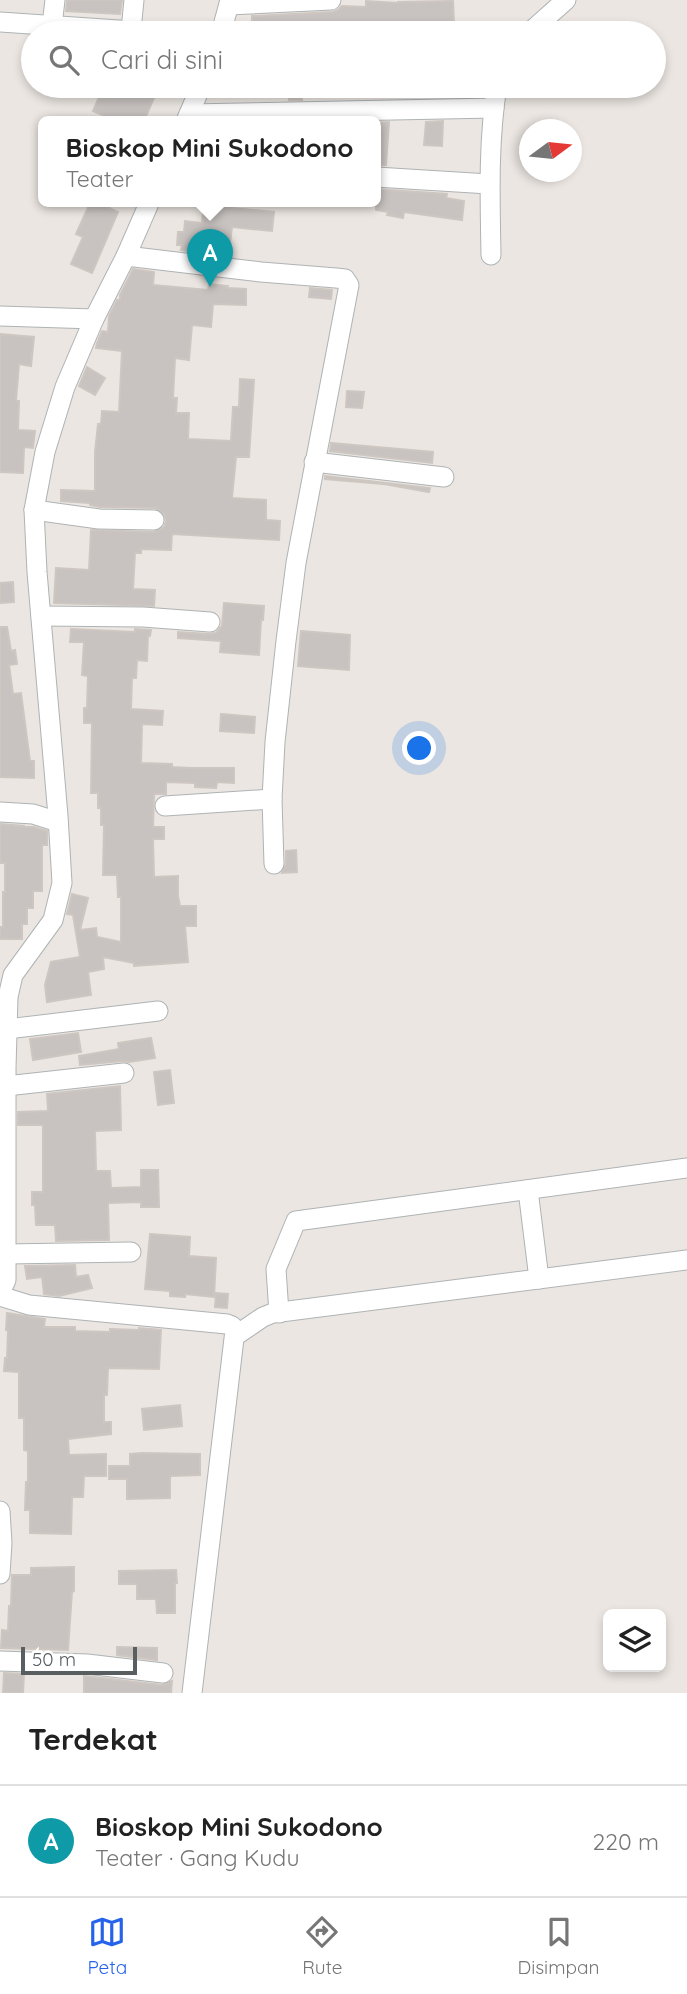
<!DOCTYPE html>
<html lang="id">
<meta charset="utf-8">
<style>
body{margin:0;font-family:Quicksand,sans-serif;background:#f6f6f6;color:#222}
.controls{position:absolute;right:21px;bottom:21px;display:grid;overflow:hidden;border-radius:10px;box-shadow:0 4px 10px #0003}
.controls button{width:63px;height:63px;display:grid;place-items:center;padding:0;border:0;border-bottom:2px solid #e0e0e0;background:#fff;color:#222;font:35px sans-serif}
.compass{position:absolute;left:519px;top:119px;width:63px;height:63px;border-radius:50%;background:#fff;box-shadow:0 4px 10px #0003;rotate:75deg}
.scale{position:absolute;left:21px;bottom:18px;width:116px;box-sizing:border-box;padding-left:7px;border:4px solid #595e60;border-top:0;font-size:19px;line-height:24px;white-space:nowrap;color:#595e60;-webkit-text-stroke:5px #fff;paint-order:stroke}
.you{position:absolute;left:420px;top:749px;width:24px;height:24px;margin:-18px;border:5px solid #fff;border-radius:50%;background:#1a73e8;box-shadow:0 0 0 10px #1a73e833}
.badge{display:grid;place-items:center;width:46px;height:46px;border-radius:50%;background:#2563eb;color:#fff;font-size:23px;font-weight:700}
.pin{position:absolute;translate:-50% -58px;filter:drop-shadow(0 2px 4px #0008)}
.pin::after{content:'';position:absolute;top:37px;width:24px;height:21px;background:inherit;clip-path:polygon(0 0,100% 0,50% 100%)}
.popup{position:absolute;left:38px;top:116px;width:343px;height:91px;box-sizing:border-box;display:grid;place-content:center;border-radius:10px;background:#fff;filter:drop-shadow(0 2px 5px #0005);font-size:23px;white-space:nowrap;color:#767676}
.popup b{font-size:26px;color:#222}
.popup::after{content:'';position:absolute;left:50%;top:100%;margin-left:-14px;border:14px solid transparent;border-top-color:#fff}
.list{margin:0;padding:0;list-style:none}
h2{display:flex;justify-content:space-between;align-items:center;height:91px;margin:0;padding:0 28px;font-size:30px}
h2 small{font-size:23px;font-weight:400;color:#767676}
.list li{display:grid;grid-template-columns:46px 1fr auto;gap:21px;align-items:center;box-sizing:border-box;height:112px;padding:0 28px;border-top:2px solid #e0e0e0}
.list b{display:block;font-size:26px;white-space:nowrap}
.list p{margin:0;font-size:23px;white-space:nowrap;color:#767676}
.list em{font-size:23px;font-style:normal;color:#767676}
.icon{flex:none;width:38px;height:38px;fill:none;stroke:currentColor;stroke-width:2;stroke-linecap:round;stroke-linejoin:round}
.map{position:relative;flex:none;width:687px;height:1693px;overflow:hidden}
.search{position:absolute;background:#fff;box-shadow:0 4px 10px #0003;left:21px;right:21px;top:21px;height:77px;display:flex;align-items:center;gap:18px;box-sizing:border-box;padding:0 24px;border-radius:38px;color:#767676;font-size:26px}
.sheet{height:203px;background:#fff}
nav{display:flex;justify-content:space-around;align-items:center;box-sizing:border-box;height:98px;border-top:2px solid #e0e0e0;background:#fff;font-size:19px;color:#767676}
nav a{display:grid;justify-items:center;gap:4px}
nav .on{color:#2563eb}
.map>svg:first-child{display:block}
.building{fill:#c8c3c0;stroke:#cec6c0;stroke-width:2}
.lines{fill:none;stroke-linecap:round;stroke-linejoin:round}
.minor-casing{stroke:#aeb3b5;stroke-width:21}
.minor{stroke:#fff;stroke-width:19}
</style>
<div class="map">
<svg width="687" height="1693" viewBox="0 0 687 1693">
<rect width="100%" height="100%" fill="#ebe6e1"/>
<g class="building">
<polygon points="67,0 122,0 120,14 66,11"/>
<polygon points="366,1 398,3 398,2 453,1 454,22 363,24 363,25 329,23 329,26 294,24 294,33 281,33 282,28 252,27 252,16 332,12 338,10 342,6 366,7"/>
<polygon points="104,86 159,86 144,121 116,121 93,111"/>
<polygon points="290,86 302,86 302,100 289,100"/>
<polygon points="443,121 442,146 424,145 426,122"/>
<polygon points="389,122 386,165 376,165 376,123"/>
<polygon points="376,189 447,194 446,198 464,201 462,220 404,212 403,218 387,215 388,212 376,210"/>
<polygon points="91,201 110,201 107,207 118,212 92,273 71,264 83,237 76,234"/>
<polygon points="204,201 233,201 232,208 274,212 272,231 232,227 229,250 219,249 218,255 181,250 182,245 177,245 178,232 184,232 185,221 202,223"/>
<polygon points="133,269 154,272 153,285 208,290 209,284 228,286 227,288 246,289 246,305 213,304 211,327 192,325 189,360 175,358 173,398 177,398 176,413 189,413 188,439 231,441 233,407 239,407 240,379 254,380 249,457 236,457 232,498 266,500 266,520 280,521 279,540 172,534 171,550 141,549 141,553 135,553 133,589 155,590 154,606 54,603 56,568 89,570 91,530 154,532 164,527 166,521 164,514 155,508 100,507 90,505 90,503 61,501 61,490 95,491 95,452 98,424 101,424 102,411 119,412 122,351 96,348 97,343 102,331 108,332 109,316 117,300 120,300 120,295"/>
<polygon points="310,288 332,290 331,299 309,297"/>
<polygon points="0,334 34,337 31,366 19,364 16,401 19,401 18,430 35,431 33,448 24,447 23,473 0,472"/>
<polygon points="87,367 105,378 95,395 79,386"/>
<polygon points="347,391 364,392 362,408 346,407"/>
<polygon points="331,443 433,452 432,463 330,451"/>
<polygon points="325,476 430,488 429,492 384,484 325,479"/>
<polygon points="13,582 14,602 0,603 0,583"/>
<polygon points="224,603 264,606 263,620 261,620 259,655 220,652 221,641 178,638 178,632 209,634 216,633 222,626"/>
<polygon points="0,627 7,627 11,651 15,650 17,664 9,665 13,694 21,693 30,761 34,761 34,778 0,777"/>
<polygon points="71,629 135,632 135,629 151,630 150,636 148,636 147,661 137,660 136,678 132,678 131,709 163,711 162,725 142,724 141,763 172,764 172,767 191,768 234,768 234,783 217,782 216,788 195,787 195,783 166,782 166,794 154,794 153,827 164,827 164,839 153,839 154,877 178,876 178,896 180,906 196,906 196,926 185,926 188,962 134,966 134,963 103,957 104,969 88,972 91,995 47,1002 45,985 51,962 80,957 73,915 67,914 72,894 88,898 80,930 96,928 97,937 121,942 121,897 118,897 117,875 103,875 104,825 101,825 101,808 98,808 98,793 91,793 92,723 84,723 84,708 87,708 88,676 82,675 84,642 70,642"/>
<polygon points="301,631 350,635 349,670 298,666"/>
<polygon points="221,714 255,717 254,733 220,731"/>
<polygon points="0,824 24,826 24,827 34,827 47,831 47,845 42,845 42,891 33,891 33,908 27,908 27,924 22,924 22,939 0,939 0,927 3,927 3,892 5,892 5,863 0,863"/>
<polygon points="296,850 297,872 282,873 286,864 286,851"/>
<polygon points="78,1033 81,1052 33,1060 30,1039"/>
<polygon points="151,1038 155,1058 129,1062 123,1061 80,1065 79,1056 119,1049 118,1043"/>
<polygon points="170,1070 174,1103 158,1105 154,1072"/>
<polygon points="120,1086 121,1130 95,1131 96,1171 110,1171 111,1188 141,1187 141,1170 158,1170 159,1207 141,1207 141,1202 108,1203 109,1240 56,1241 55,1225 36,1225 35,1205 32,1205 32,1192 43,1192 43,1125 18,1125 18,1112 48,1111 47,1094"/>
<polygon points="150,1234 190,1237 189,1256 216,1258 214,1297 185,1294 185,1297 170,1296 170,1291 145,1289"/>
<polygon points="75,1265 76,1277 88,1275 92,1288 59,1296 44,1294 42,1277 27,1279 25,1266"/>
<polygon points="216,1293 228,1294 227,1308 215,1307"/>
<polygon points="7,1313 45,1319 44,1327 75,1327 75,1331 110,1332 110,1329 139,1330 139,1328 161,1330 159,1369 108,1368 107,1395 104,1395 104,1422 111,1422 111,1434 68,1439 69,1455 106,1454 106,1476 84,1476 83,1497 72,1497 71,1534 30,1533 30,1510 25,1510 26,1482 28,1482 28,1451 24,1450 24,1418 19,1418 19,1372 4,1371 5,1358 7,1358 8,1330 6,1330"/>
<polygon points="180,1405 182,1426 144,1430 142,1409"/>
<polygon points="142,1453 200,1454 200,1475 170,1476 170,1498 127,1499 127,1479 109,1479 109,1466 130,1466 130,1454"/>
<polygon points="74,1567 74,1591 72,1592 68,1650 1,1648 2,1630 8,1631 9,1606 11,1606 12,1575 31,1575 31,1568"/>
<polygon points="176,1570 177,1583 175,1583 175,1613 157,1613 156,1599 137,1599 137,1584 119,1584 119,1571"/>
<polygon points="117,1647 157,1648 157,1660 117,1655"/>
<polygon points="4,1673 24,1674 23,1693 3,1693"/>
<polygon points="84,1676 162,1685 172,1681 171,1693 84,1693"/>
</g>
<g class="lines">
<defs>
<g id="minor">
<polyline points="229,5 331,0"/>
<polyline points="0,22 163,33"/>
<polyline points="52,25 55,0"/>
<polyline points="131,30 134,0"/>
<polyline points="221,33 230,0"/>
<polyline points="529,33 566,0"/>
<polyline points="189,114 494,108"/>
<polyline points="186,121 201,86"/>
<polyline points="376,177 489,184"/>
<path d="M491,255C490,198 488,142 497,86"/>
<polyline points="126,256 261,272 336,278 345,279 349,285 296,563 286,641 275,742 272,799 274,864"/>
<polyline points="0,316 94,319"/>
<polyline points="314,462 444,477"/>
<polyline points="34,510 99,519 154,520"/>
<polyline points="41,616 143,617 210,622"/>
<polyline points="165,806 272,799"/>
<polyline points="0,812 33,814 58,822"/>
<polyline points="7,1029 158,1011"/>
<polyline points="6,1086 124,1073"/>
<polyline points="528,1190 539,1279"/>
<polyline points="6,1254 131,1252"/>
<polyline points="0,1293 6,1280 6,1068 8,997 13,975 53,920 62,883 58,816 37,572 34,510 45,452 65,387 94,319 126,256 150,201"/>
<polyline points="0,1296 29,1305 227,1324 232,1326 235,1330 192,1693"/>
<polyline points="279,1313 276,1269 296,1221 687,1168"/>
<polyline points="235,1336 263,1317 273,1313 687,1260"/>
<polyline points="0,1511 2,1543 0,1574"/>
<polyline points="0,1661 87,1664 163,1673"/>
</g>
</defs>
<use href="#minor" class="minor-casing"/>
<use href="#minor" class="minor"/>
</g>
</svg>
<div class="controls">
<button><svg class="icon" aria-label="layers" viewBox="0 0 24 24"><path d="M12 4l9 5-9 5-9-5zM3 14l9 5 9-5"/></svg></button>
</div>
<svg class="compass" viewBox="-18 -18 36 36"><path d="M0-13l5 13h-10z" fill="#e53935"/><path d="M0 13l5-13h-10z" fill="#767676"/></svg>
<div class="scale">50 m</div>
<div class="you"></div>
<div class="pin badge" style="left:210px;top:287px;background:#0f9aa8">A</div>
<div class="popup"><b>Bioskop Mini Sukodono</b>Teater</div>
<div class="search"><svg class="icon" aria-label="search" viewBox="0 0 24 24"><circle cx="10" cy="10" r="6"/><path d="M15 15l6 6"/></svg>Cari di sini</div>
</div>
<section class="sheet">
<h2>Terdekat<small></small></h2>
<ul class="list">
<li><span class="badge" style="background:#0f9aa8">A</span><div><b>Bioskop Mini Sukodono</b><p>Teater · Gang Kudu</p></div><em>220 m</em></li>
</ul>
</section>
<nav>
<a class="on"><svg class="icon" aria-label="map" viewBox="0 0 24 24"><path d="M3 6l6-2 6 2 6-2v14l-6 2-6-2-6 2zM9 4v14M15 6v14"/></svg>Peta</a>
<a><svg class="icon" aria-label="directions" viewBox="0 0 24 24"><path d="M12 3l9 9-9 9-9-9zM9 14v-3h6M13 9l2 2-2 2"/></svg>Rute</a>
<a><svg class="icon" aria-label="saved" viewBox="0 0 24 24"><path d="M7 4h10v16l-5-4-5 4z"/></svg>Disimpan</a>
</nav>
